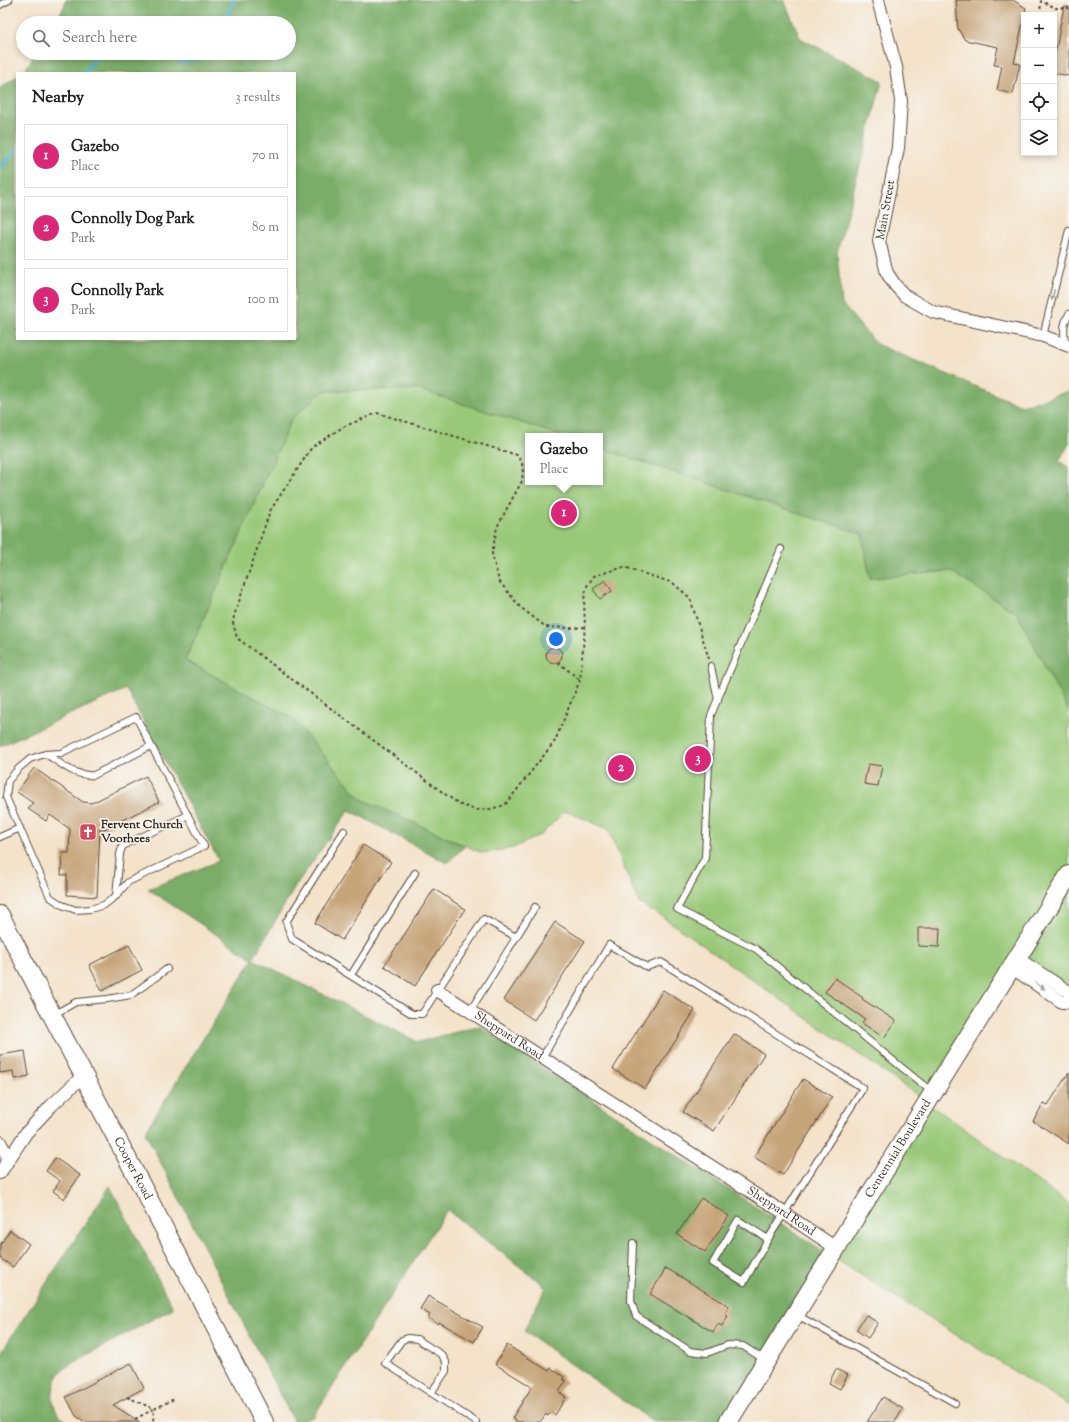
<!DOCTYPE html>
<meta charset="utf-8">
<style>
body{margin:0;font-family:"Sorts Mill Goudy",serif;background:#f2f2f2;color:#222}
.controls{position:absolute;right:12px;top:12px;display:grid;overflow:hidden;border-radius:0px;box-shadow:0 2px 6px #0003}
.controls button{width:36px;height:36px;display:grid;place-items:center;padding:0;border:0;border-bottom:1px solid #e0e0e0;background:#fff;color:#222;font:20px sans-serif}
.you{position:absolute;left:556px;top:639px;width:14px;height:14px;margin:-10px;border:3px solid #fff;border-radius:50%;background:#1a73e8;box-shadow:0 0 0 6px #1a73e833}
.badge{display:grid;place-items:center;width:26px;height:26px;border-radius:50%;background:#db2777;color:#fff;font-size:13px;font-weight:700}
.pin{position:absolute;translate:-50% -50%;border:2px solid #fff;box-shadow:0 1px 4px #0006}
.popup{position:absolute;left:525px;top:433px;width:78px;height:52px;box-sizing:border-box;display:grid;place-content:center;border-radius:0px;background:#fff;filter:drop-shadow(0 1px 3px #0005);font-size:13px;white-space:nowrap;color:#767676}
.popup b{font-size:15px;color:#222}
.popup::after{content:'';position:absolute;left:50%;top:100%;margin-left:-8px;border:8px solid transparent;border-top-color:#fff}
.list{margin:0;padding:0;list-style:none}
h2{display:flex;justify-content:space-between;align-items:center;height:52px;margin:0;padding:0 16px;font-size:17px}
h2 small{font-size:13px;font-weight:400;color:#767676}
.list li{display:grid;grid-template-columns:26px 1fr auto;gap:12px;align-items:center;box-sizing:border-box;height:64px;margin:0 8px 8px;padding:0 8px;border:1px solid #e0e0e0;border-radius:0px}
.list b{display:block;font-size:15px;white-space:nowrap}
.list p{margin:0;font-size:13px;white-space:nowrap;color:#767676}
.list em{font-size:13px;font-style:normal;color:#767676}
.icon{flex:none;width:22px;height:22px;fill:none;stroke:currentColor;stroke-width:2;stroke-linecap:round;stroke-linejoin:round}
.map{position:relative;flex:none;width:1069px;height:1422px;overflow:hidden}
.search{position:absolute;background:#fff;box-shadow:0 2px 6px #0003;left:16px;top:16px;width:280px;height:44px;display:flex;align-items:center;gap:10px;box-sizing:border-box;padding:0 14px;border-radius:22px;color:#767676;font-size:15px}
.panel{position:absolute;background:#fff;box-shadow:0 2px 6px #0003;left:16px;top:72px;width:280px;height:268px;border-radius:0px}
.map>svg:first-child{display:block}
.green{fill:#99c978;stroke:#6a7a4b}
.forest{fill:#7aad68;stroke:#5a6c43}
.lines{fill:none;stroke-linecap:round;stroke-linejoin:round}
.stream{stroke:#4faece;stroke-width:3.5}
.building{fill:#c7a57a}
.lane-casing{stroke:#574638;stroke-width:8}
.street-casing{stroke:#574638;stroke-width:14}
.secondary-casing{stroke:#574638;stroke-width:20}
.path{stroke:#574638;stroke-width:2;stroke-dasharray:3 3;stroke-linecap:butt}
.lane{stroke:#fff;stroke-width:6}
.street{stroke:#fff;stroke-width:12}
.secondary{stroke:#fff;stroke-width:18}
.oneway{fill:#a79f9a}
.labels{text-anchor:middle;dominant-baseline:central;stroke-width:3.5;stroke-linejoin:round;paint-order:stroke}
.street-label{font-size:12px;fill:#3b2a1e;stroke:#f6f6f2}
.poi-label{font-size:12px;font-weight:bold;fill:#3b2a1e;stroke:#f6f6f2;text-anchor:start}
</style>
<div class="map">
<svg width="1069" height="1422" viewBox="0 0 1069 1422">
<rect width="100%" height="100%" fill="#f6f6f2"/>
<filter id="ink" filterUnits="userSpaceOnUse"><feTurbulence type="fractalNoise" baseFrequency=".025" numOctaves="2"/><feDisplacementMap in="SourceGraphic" scale="8" xChannelSelector="R" yChannelSelector="G"/><feConvolveMatrix kernelMatrix="1 2 1 2 8 2 1 2 1" color-interpolation-filters="sRGB"/></filter>
<filter id="wash" filterUnits="userSpaceOnUse"><feTurbulence type="fractalNoise" baseFrequency=".012" numOctaves="4" result="noise"/><feDisplacementMap in="SourceGraphic" scale="16" xChannelSelector="R" yChannelSelector="G"/><feGaussianBlur stdDeviation="0.9" result="paint"/><feColorMatrix in="noise" values="0 0 0 0 0 0 0 0 0 0 0 0 0 0 0 0 0 1.4 0 .05"/><feComposite in="paint" operator="in"/></filter>
<g filter="url(#wash)">
<rect width="100%" height="100%" fill="#f4e2c9"/>
<polygon class="green" points="417,389 562,436 528,436 528,482 600,482 600,448 862,534 870,578 950,571 1017,613 1069,712 1069,992 1017,958 927,1102 1069,1204 1069,1406 831,1256 927,1102 664,918 639,903 608,829 565,811 542,834 513,848 482,853 361,799 292,718 185,661 292,418 324,391"/>
<g class="forest">
<polygon points="66,0 784,0 800,38 882,81 837,253 842,304 876,344 1022,406 1069,391 1069,444 1059,461 1069,468 1069,712 1017,613 950,571 870,578 862,534 600,448 600,436 562,436 417,389 324,391 292,418 185,660 292,718 361,799 465,846 447,863 349,810 298,882 253,959 418,1042 479,1026 831,1256 727,1422 654,1422 524,1331 546,1287 447,1210 313,1417 294,1422 145,1132 253,959 148,889 219,861 126,689 0,746 0,88 17,76 17,339 295,339 295,73 21,73 25,70 36,53 289,53 289,23 54,23 64,7"/>
<path d="M110,1186L173,1308L71,1364C67,1367 63,1369 61,1372C52,1384 49,1403 59,1415C61,1418 66,1420 69,1422H0V1354Z"/>
</g>
<g class="lines">
<g class="stream">
<polyline points="223,23 234,0"/>
<polyline points="165,53 181,62 198,59 206,53"/>
<polyline points="83,73 101,53"/>
<polyline points="0,168 17,149"/>
</g>
</g>
<g id="blocks">
<g class="building">
<polygon points="956,0 1013,0 1026,8 1014,63 1020,64 1013,94 997,90 1002,66 994,65 998,47 965,40 958,29"/>
<polygon points="1064,6 1069,7 1069,76 1054,73 1054,60"/>
<polygon points="605,580 612,591 600,599 593,589"/>
<circle cx="554" cy="655" r="8"/>
<polygon points="868,764 882,766 878,786 864,784"/>
<polygon points="34,768 83,802 92,803 146,776 159,802 104,829 100,829 97,897 67,895 67,875 61,875 62,853 69,853 70,829 50,815 46,821 28,809 33,803 17,792"/>
<polygon points="363,845 391,862 342,940 315,923"/>
<polygon points="434,889 465,909 415,986 384,966"/>
<polygon points="555,922 585,941 534,1020 504,1000"/>
<polygon points="918,928 940,928 939,947 918,946"/>
<polygon points="129,945 142,970 102,991 89,965"/>
<polygon points="835,978 863,998 862,999 896,1021 884,1038 862,1023 865,1019 825,992"/>
<polygon points="663,990 695,1010 645,1089 613,1069"/>
<polygon points="734,1034 764,1054 714,1131 683,1112"/>
<polygon points="25,1051 29,1076 14,1079 13,1071 0,1073 0,1055"/>
<polygon points="1069,1072 1069,1144 1033,1121 1044,1103 1048,1105"/>
<polygon points="803,1079 832,1097 783,1175 754,1157"/>
<polygon points="55,1158 80,1175 64,1199 53,1191 60,1181 46,1171"/>
<polygon points="701,1198 729,1216 705,1252 677,1234"/>
<polygon points="10,1230 29,1244 13,1267 0,1258 0,1245"/>
<polygon points="666,1268 729,1306 725,1314 728,1316 722,1326 718,1324 713,1332 650,1294"/>
<polygon points="428,1296 483,1327 474,1342 439,1322 438,1324 428,1318 430,1315 420,1309"/>
<polygon points="866,1315 878,1323 868,1338 856,1330"/>
<polygon points="507,1345 549,1371 551,1368 564,1377 563,1379 566,1381 559,1392 566,1397 555,1415 551,1412 548,1416 546,1414 540,1422 518,1422 512,1418 532,1387 495,1364"/>
<polygon points="131,1363 144,1388 113,1405 140,1422 85,1422 76,1416 66,1397"/>
<polygon points="836,1369 848,1375 840,1389 829,1383"/>
<polygon points="883,1397 903,1409 895,1422 867,1422"/>
</g>
</g>
</g>
<g filter="url(#ink)">
<use href="#blocks" fill-opacity="0" stroke="#574638" stroke-width="1"/>
<g class="lines">
<defs>
<g id="lane">
<polyline points="0,5 9,0"/>
<polyline points="1043,336 1069,230"/>
<path d="M1066,344C1063,334 1063,323 1069,314"/>
<polyline points="781,549 711,715 705,858 677,909 756,949 932,1092"/>
<polyline points="711,666 718,700"/>
<polygon points="136,717 204,846 128,882 116,896 104,905 90,909 76,910 62,905 50,897 6,797 8,781 18,769 30,759 45,754 61,753"/>
<path d="M46,754C62,764 75,777 94,775L151,746"/>
<polyline points="344,831 286,922 292,939 412,1014 422,1014 484,919 516,937"/>
<polyline points="0,837 20,828"/>
<polyline points="116,896 120,854 122,847 128,843 188,815"/>
<polyline points="351,975 415,873"/>
<polyline points="470,1011 535,907"/>
<polyline points="53,1015 76,1002 107,999 131,995 167,969"/>
<polyline points="542,1058 609,945 647,967 661,962 863,1088 768,1239"/>
<polygon points="738,1220 768,1239 744,1282 713,1263"/>
<polyline points="633,1243 631,1301 636,1316 690,1351 707,1353 728,1345 743,1346 765,1360"/>
<polyline points="797,1315 955,1403"/>
<polyline points="431,1393 446,1371 446,1362 442,1355 417,1339 408,1338 402,1340 385,1363 476,1422"/>
</g>
<g id="street">
<polyline points="878,0 896,67 901,101 898,148 879,241 887,273 895,285 905,296 933,312 1043,336 1069,346"/>
<polyline points="1017,958 1069,992"/>
<polyline points="1011,967 1062,1002 1069,1002"/>
<path id="s1" d="M437,990L784,1213L836,1248"/>
<polyline points="0,1142 9,1159"/>
<polyline points="0,1173 26,1133 51,1106 83,1076"/>
</g>
<g id="secondary">
<path id="s2" d="M0,915C87,1084 178,1252 264,1422"/>
<path id="s3" d="M728,1422L1069,875"/>
</g>
</defs>
<use href="#lane" class="lane-casing"/>
<use href="#street" class="street-casing"/>
<use href="#secondary" class="secondary-casing"/>
<g class="path">
<polyline points="1040,15 1041,1 1056,8"/>
<polyline points="1054,21 1056,8 1069,8"/>
<polyline points="585,627 571,628 546,627 520,607 499,581 492,554 497,527 522,481 523,472 522,463 517,455 377,413 343,427 312,447 270,511 234,616 233,623 237,638 449,797 461,805 476,810 490,809 505,805 555,741 580,680 585,627 584,599 587,586 594,576 624,567 673,583 690,598 709,659"/>
<polyline points="558,662 580,680"/>
<polyline points="127,1397 154,1409 174,1399"/>
<polyline points="135,1419 154,1409 153,1422"/>
</g>
<use href="#lane" class="lane"/>
<use href="#street" class="street"/>
<use href="#secondary" class="secondary"/>
</g>
<defs><path id="oneway-solid" d="M-6-.8H1V-3.2L6.5 0L1 3.2V.8H-6Z"/></defs>
<g class="oneway">
<use href="#oneway-solid" transform="translate(1053 295) rotate(104)"/>
<use href="#oneway-solid" transform="translate(1040 986) rotate(34)"/>
</g>
</g>
<defs>
<symbol id="church-square" viewBox="-11 -11 22 22"><rect x="-9" y="-9" width="18" height="18" rx="4" fill="#d1495b" stroke="#f6f6f2"/><path d="M-1.2-6h2.4v3.5h3.3v2.4h-3.3V6h-2.4V-.1h-3.3v-2.4h3.3Z" fill="#fff"/></symbol>
</defs>
<g fill-rule="evenodd">
<use href="#church-square" x="78" y="822" width="20" height="20"/>
</g>
<g class="labels">
<g class="street-label">
<text transform="translate(886 210) rotate(-80)">Main Street</text>
<text stroke="none"><textPath href="#s1" startOffset="85">Sheppard Road</textPath></text>
<text stroke="none"><textPath href="#s3" startOffset="322">Centennial Boulevard</textPath></text>
<text stroke="none"><textPath href="#s2" startOffset="286">Cooper Road</textPath></text>
<text stroke="none"><textPath href="#s1" startOffset="409">Sheppard Road</textPath></text>
</g>
<g class="poi-label">
<text x="101" y="825">Fervent Church<tspan x="101" dy="14">Voorhees</tspan></text>
</g>
</g>
</svg>
<div class="controls">
<button>+</button>
<button>−</button>
<button><svg class="icon" aria-label="locate" viewBox="0 0 24 24"><circle cx="12" cy="12" r="6"/><path d="M12 2v4M12 18v4M2 12h4M18 12h4"/></svg></button>
<button><svg class="icon" aria-label="layers" viewBox="0 0 24 24"><path d="M12 4l9 5-9 5-9-5zM3 14l9 5 9-5"/></svg></button>
</div>
<div class="you"></div>
<div class="pin badge" style="left:564px;top:513px">1</div>
<div class="popup"><b>Gazebo</b>Place</div>
<div class="pin badge" style="left:621px;top:768px">2</div>
<div class="pin badge" style="left:698px;top:759px">3</div>
<div class="search"><svg class="icon" aria-label="search" viewBox="0 0 24 24"><circle cx="10" cy="10" r="6"/><path d="M15 15l6 6"/></svg>Search here</div>
<section class="panel">
<h2>Nearby<small>3 results</small></h2>
<ul class="list">
<li><span class="badge">1</span><div><b>Gazebo</b><p>Place</p></div><em>70 m</em></li>
<li><span class="badge">2</span><div><b>Connolly Dog Park</b><p>Park</p></div><em>80 m</em></li>
<li><span class="badge">3</span><div><b>Connolly Park</b><p>Park</p></div><em>100 m</em></li>
</ul>
</section>
</div>
